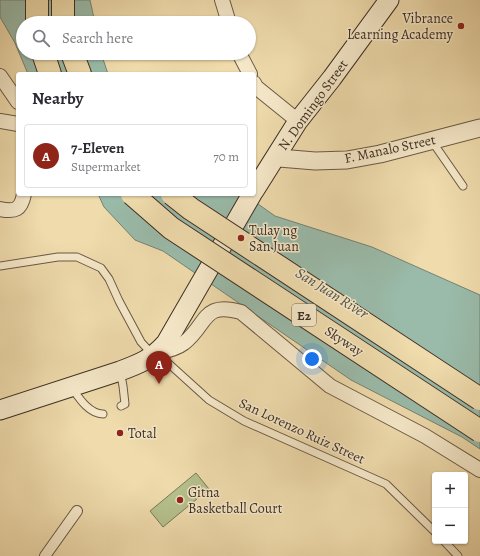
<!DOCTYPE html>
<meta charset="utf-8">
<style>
body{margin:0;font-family:Alegreya,serif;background:#f2f2f3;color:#2b2b33}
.controls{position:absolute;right:12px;bottom:12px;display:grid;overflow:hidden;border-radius:4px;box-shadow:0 1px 3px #0004}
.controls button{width:36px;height:36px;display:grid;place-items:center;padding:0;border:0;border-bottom:1px solid #e1e1e2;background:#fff;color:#2b2b33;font:20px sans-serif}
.you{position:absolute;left:312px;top:359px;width:14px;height:14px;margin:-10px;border:3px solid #fff;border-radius:50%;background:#1a73e8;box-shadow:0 0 0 6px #1a73e833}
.badge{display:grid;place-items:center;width:26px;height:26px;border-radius:50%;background:#8f2418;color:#fff;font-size:13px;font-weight:700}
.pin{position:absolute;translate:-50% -33px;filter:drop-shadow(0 1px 2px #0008)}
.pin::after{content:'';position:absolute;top:21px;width:14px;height:12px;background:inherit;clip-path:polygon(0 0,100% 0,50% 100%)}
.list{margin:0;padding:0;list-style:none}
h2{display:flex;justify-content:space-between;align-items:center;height:52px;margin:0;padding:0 16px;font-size:17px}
h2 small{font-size:13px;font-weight:400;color:#7c7c81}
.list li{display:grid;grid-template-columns:26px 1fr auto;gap:12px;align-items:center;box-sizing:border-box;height:64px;margin:0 8px 8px;padding:0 8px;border:1px solid #e1e1e2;border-radius:4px}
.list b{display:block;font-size:15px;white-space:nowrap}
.list p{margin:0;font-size:13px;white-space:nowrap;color:#7c7c81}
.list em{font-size:13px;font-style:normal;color:#7c7c81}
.icon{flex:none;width:22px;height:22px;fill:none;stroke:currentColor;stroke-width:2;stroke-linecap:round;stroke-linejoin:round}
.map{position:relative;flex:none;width:480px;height:556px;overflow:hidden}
.search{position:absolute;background:#fff;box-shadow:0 1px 3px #0004;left:16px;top:16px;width:240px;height:44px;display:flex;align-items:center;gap:10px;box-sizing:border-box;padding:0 14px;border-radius:22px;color:#7c7c81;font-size:15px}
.panel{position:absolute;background:#fff;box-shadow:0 1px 3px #0004;left:16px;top:72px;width:240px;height:124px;border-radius:4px}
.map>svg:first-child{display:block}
.green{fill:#b5c18d;stroke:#797858}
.water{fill:#9abbaa;stroke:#758374}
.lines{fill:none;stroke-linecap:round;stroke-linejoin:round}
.service-casing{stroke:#6a5945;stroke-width:9}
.pedestrian-casing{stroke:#6a5945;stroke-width:12}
.minor-casing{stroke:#6a5945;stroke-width:16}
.tertiary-casing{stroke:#6a5945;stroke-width:19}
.secondary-casing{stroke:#3d2e23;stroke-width:21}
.motorway-casing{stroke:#3d2e23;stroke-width:24}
.service{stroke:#f5e8c9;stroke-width:7}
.pedestrian{stroke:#f5e8c9;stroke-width:10}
.minor{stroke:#f5e8c9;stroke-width:14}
.tertiary{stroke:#f5e8c9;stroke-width:17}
.secondary{stroke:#f5e8c9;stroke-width:19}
.motorway{stroke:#efdbac;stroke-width:22}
.motorway-bridge-casing{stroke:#3d2e23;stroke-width:24;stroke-linecap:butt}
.motorway-bridge{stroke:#efdbac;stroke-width:22}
.poi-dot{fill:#8f2418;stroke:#f5e8c9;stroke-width:1.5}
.labels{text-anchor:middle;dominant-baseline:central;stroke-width:3;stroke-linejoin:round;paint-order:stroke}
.shield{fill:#f5e8c9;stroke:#746655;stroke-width:1}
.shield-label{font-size:13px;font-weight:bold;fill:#3d2e23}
.poi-label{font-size:14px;fill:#3d2e23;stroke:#f5e8c9;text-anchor:start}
.street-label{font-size:14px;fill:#3d2e23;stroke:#f5e8c9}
.water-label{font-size:15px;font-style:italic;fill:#545145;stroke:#f5e8c9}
</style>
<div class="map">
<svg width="480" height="556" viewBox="0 0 480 556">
<rect width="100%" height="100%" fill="#efdbac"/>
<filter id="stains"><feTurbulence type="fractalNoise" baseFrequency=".005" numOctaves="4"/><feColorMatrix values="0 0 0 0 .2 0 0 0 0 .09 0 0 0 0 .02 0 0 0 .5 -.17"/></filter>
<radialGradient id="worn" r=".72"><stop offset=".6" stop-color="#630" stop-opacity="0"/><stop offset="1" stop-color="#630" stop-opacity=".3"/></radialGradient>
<polygon class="green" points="196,473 209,489 163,527 150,511"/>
<g class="water">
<polygon points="0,0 90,0 95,23 23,23 23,53 101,53 108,74 28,74 15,43 0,17"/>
<polygon points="98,194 244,194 275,216 372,247 480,295 480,449 462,437 351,380 163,251 135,240 104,207"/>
</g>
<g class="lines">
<defs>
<g id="service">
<polyline points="434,140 436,147 463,186"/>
<polyline points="0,266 58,257 77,257 101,268 109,279 119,301 141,342 152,354"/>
<polyline points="157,353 209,400 244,421 386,484 435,532"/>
<polyline points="120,371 123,386 125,404 121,406"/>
<path d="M72,388C79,398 89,414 103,414"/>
<polyline points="444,541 458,556"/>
</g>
<polyline id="pedestrian" points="45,556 77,511"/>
<g id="minor">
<polyline points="222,0 229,23"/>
<polyline points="239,53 250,74"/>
<polyline points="0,76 18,102"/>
<polyline points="254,83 256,87 298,121"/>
<polyline points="0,121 18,124"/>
<path d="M0,209C15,212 21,210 24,194"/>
<path d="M157,353C166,351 176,349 184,343C208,324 202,301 241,312L330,386L425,436L480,470"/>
</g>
<polyline id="tertiary" points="276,156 279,158 315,161 347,160 380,154 480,128"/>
<g id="secondary">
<polyline points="254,191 298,121 332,78 389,0"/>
<path d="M0,410L120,371C139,364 152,359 166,343L252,194"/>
</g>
<g id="motorway">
<polyline points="37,0 37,23"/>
<polyline points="63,0 63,23"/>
<polyline points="43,53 50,74"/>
<polyline points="72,53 80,74"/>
</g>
</defs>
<use href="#service" class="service-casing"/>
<use href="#pedestrian" class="pedestrian-casing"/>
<use href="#minor" class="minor-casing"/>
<use href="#tertiary" class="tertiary-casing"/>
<use href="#secondary" class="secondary-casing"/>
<use href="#motorway" class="motorway-casing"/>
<use href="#service" class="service"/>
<use href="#pedestrian" class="pedestrian"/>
<use href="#minor" class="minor"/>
<use href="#tertiary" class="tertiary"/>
<use href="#secondary" class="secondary"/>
<use href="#motorway" class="motorway"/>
<defs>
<g id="motorway-bridge">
<polyline points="132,194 171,228 480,431"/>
<polyline points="172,194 191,209 480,399"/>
</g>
</defs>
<use href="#motorway-bridge" class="motorway-bridge-casing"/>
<use href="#motorway-bridge" class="motorway-bridge"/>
</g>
<g class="poi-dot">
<circle cx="461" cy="26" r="4"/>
<circle cx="241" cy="238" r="4"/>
<circle cx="120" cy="433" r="4"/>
<circle cx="180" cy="500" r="4"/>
</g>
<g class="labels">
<rect class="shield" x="292" y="304" width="24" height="22" rx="3"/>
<g class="shield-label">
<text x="304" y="315">E2</text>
</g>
<g class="poi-label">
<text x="453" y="18" text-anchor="end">Vibrance<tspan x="453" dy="16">Learning Academy</tspan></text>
<text x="249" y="230">Tulay ng<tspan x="249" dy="16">San Juan</tspan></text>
<text x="128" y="433">Total</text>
<text x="188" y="492">Gitna<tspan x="188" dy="16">Basketball Court</tspan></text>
</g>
<g class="street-label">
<text transform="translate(313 105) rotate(-54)">N. Domingo Street</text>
<text transform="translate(390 149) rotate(-12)">F. Manalo Street</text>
<text transform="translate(344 341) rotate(33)">Skyway</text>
<text transform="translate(302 431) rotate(25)">San Lorenzo Ruiz Street</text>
</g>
<g class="water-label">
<text transform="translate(332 293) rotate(32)">San Juan River</text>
</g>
</g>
<rect width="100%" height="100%" filter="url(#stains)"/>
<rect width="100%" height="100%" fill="url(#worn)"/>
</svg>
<div class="controls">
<button>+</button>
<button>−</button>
</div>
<div class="you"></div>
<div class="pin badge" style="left:159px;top:384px">A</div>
<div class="search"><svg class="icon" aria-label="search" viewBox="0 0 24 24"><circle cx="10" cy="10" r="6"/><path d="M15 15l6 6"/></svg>Search here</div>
<section class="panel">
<h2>Nearby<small></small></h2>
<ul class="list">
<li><span class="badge">A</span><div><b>7-Eleven</b><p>Supermarket</p></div><em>70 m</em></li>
</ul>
</section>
</div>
